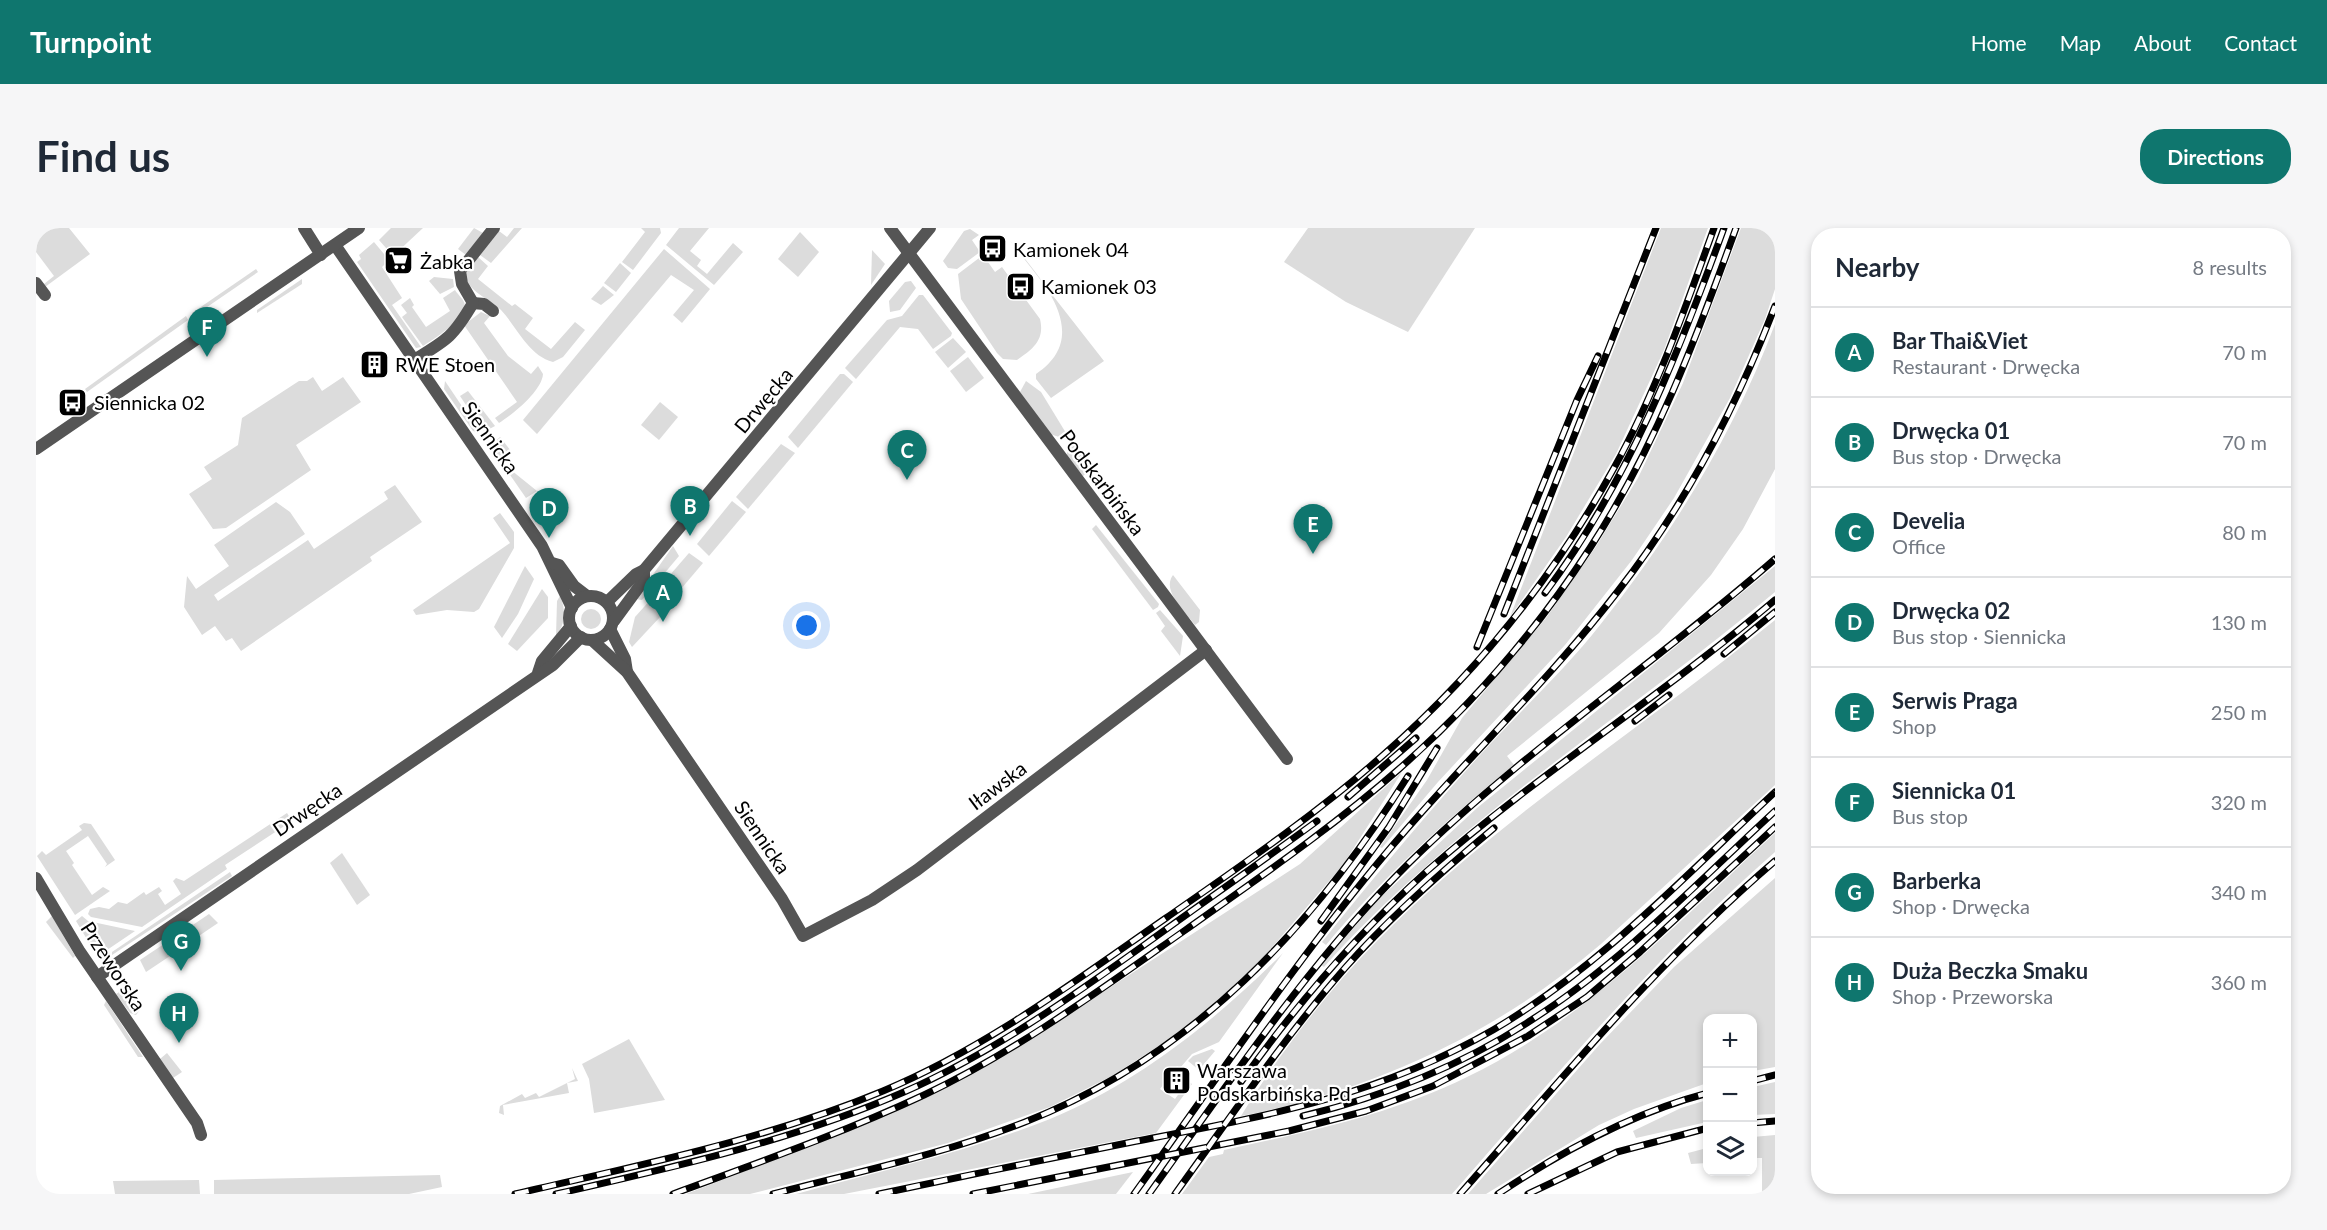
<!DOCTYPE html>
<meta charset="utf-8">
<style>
body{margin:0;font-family:Lato,sans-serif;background:#f6f6f7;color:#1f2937}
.controls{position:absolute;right:18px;bottom:18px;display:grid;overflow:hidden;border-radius:12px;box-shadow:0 3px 9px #0003}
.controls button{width:54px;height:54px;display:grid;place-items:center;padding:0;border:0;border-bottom:2px solid #e0e1e3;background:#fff;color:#1f2937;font:30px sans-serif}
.you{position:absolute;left:771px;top:398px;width:21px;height:21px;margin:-15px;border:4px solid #fff;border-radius:50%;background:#1a73e8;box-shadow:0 0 0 9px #1a73e833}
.badge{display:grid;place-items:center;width:39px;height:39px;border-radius:50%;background:#0f766e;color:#fff;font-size:20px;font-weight:700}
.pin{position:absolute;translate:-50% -50px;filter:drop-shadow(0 2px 3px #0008)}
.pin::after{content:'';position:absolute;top:32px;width:21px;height:18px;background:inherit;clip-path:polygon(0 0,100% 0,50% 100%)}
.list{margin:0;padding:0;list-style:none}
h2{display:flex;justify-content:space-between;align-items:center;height:78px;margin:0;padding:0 24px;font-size:26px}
h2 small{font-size:20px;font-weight:400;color:#747a83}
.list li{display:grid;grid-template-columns:39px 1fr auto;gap:18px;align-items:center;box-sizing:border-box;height:90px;padding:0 24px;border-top:2px solid #e0e1e3}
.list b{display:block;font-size:22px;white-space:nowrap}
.list p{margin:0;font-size:20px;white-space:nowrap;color:#747a83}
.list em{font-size:20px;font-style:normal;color:#747a83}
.icon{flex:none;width:33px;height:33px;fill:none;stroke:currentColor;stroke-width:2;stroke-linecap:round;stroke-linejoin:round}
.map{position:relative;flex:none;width:1739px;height:966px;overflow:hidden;border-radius:24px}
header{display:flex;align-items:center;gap:36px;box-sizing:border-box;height:84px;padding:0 30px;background:#0f766e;color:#fff}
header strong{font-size:28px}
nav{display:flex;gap:33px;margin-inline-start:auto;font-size:21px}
.intro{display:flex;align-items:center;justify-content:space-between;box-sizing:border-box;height:144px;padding:0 36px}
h1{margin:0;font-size:42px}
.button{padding:15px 27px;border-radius:24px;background:#0f766e;color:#fff;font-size:21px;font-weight:700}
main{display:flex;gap:36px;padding:0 36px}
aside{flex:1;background:#fff;border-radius:24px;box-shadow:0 3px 9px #0003}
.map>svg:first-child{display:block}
.green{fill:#dcdcdc}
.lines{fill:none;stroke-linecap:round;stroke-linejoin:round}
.pedestrian{stroke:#555;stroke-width:12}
.minor{stroke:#555;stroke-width:12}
.rail-casing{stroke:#000;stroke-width:7}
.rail{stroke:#fff;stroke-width:4.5;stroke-dasharray:14;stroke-linecap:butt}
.labels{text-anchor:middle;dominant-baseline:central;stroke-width:4.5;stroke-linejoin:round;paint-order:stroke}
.poi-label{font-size:20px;fill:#000;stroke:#fff;text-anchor:start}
.street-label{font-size:20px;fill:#000;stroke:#fff}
</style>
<header>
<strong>Turnpoint</strong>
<nav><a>Home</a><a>Map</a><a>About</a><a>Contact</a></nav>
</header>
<div class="intro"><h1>Find us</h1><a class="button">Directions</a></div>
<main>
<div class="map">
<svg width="1739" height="966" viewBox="0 0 1739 966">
<rect width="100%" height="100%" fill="#fff"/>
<g class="green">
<polygon points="2,0 33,0 54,26 9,59 8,56 18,48 0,24"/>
<polygon points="355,0 387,0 357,28 343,12"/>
<polygon points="438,0 447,5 430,27 422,21"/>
<polygon points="478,0 486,0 455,35 444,27 463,3 471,9"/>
<polygon points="605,0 624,0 625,5 597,42 586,34 609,4"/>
<polygon points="643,0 673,0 654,23 665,32 661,38 671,46 697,15 707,24 678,57 630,17"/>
<path d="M964,0L1068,133L1015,170L1000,151V146C1064,103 994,40 964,0Z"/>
<polygon points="1272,0 1439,0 1372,104 1310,74 1248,34"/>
<polygon points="1625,0 1672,0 1628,122 1580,226 1530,309 1474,389"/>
<polygon points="1705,0 1739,0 1739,61 1729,91 1694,170 1638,270 1596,332 1529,417 1402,554 1346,620 1344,619 1391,552 1426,490 1510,390 1559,320 1602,250 1647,155"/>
<polygon points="934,1 943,7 936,12 944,24 921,41 912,40 907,33 928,3"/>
<polygon points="764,4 783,24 762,49 742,31"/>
<polygon points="338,14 353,32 346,39 366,70 356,77 385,119 380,120 321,34 325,31 323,27"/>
<polygon points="628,21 674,61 646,95 637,87 658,62 635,47 501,206 487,192"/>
<polygon points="836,22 849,36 835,57"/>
<path d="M947,27L959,44L966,39L1004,91C1009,112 997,121 981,132L967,131L961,125L925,71L922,46Z"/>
<path d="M442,29L452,38L442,51L476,78L479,76L497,90L489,101L515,121L539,94L549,102L527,129L517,134C492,127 481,99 465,82C454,71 430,63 430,46Z"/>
<polygon points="584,35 595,45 580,64 568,55"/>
<polygon points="220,41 222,44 158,88 156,85"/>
<polygon points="398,49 417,51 418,59 404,66 393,53"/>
<polygon points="266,51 266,56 221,85 221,82"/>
<polygon points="875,53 880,60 864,82 854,84 853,73 869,54"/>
<polygon points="567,58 578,67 565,77 555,71"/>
<path d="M419,62C422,67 429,72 429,78C428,92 398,111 387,118L366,89L371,85L365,77L374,70L378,77L376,79L390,99L414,83L407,70Z"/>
<polygon points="883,67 887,67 916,105 915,108 897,121 882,101 864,99 820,151 809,140 851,92 866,88"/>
<path d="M445,84L454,88L448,95L472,128L495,146L502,138L507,146C506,163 476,187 463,195L459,190L481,174L428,97Z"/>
<polygon points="150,88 152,92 51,164 49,161"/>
<path d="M1739,96V241L1707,301L1675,347L1623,405L1471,528L1478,537C1410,592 1346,650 1290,717L1286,714C1337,650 1389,588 1444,527C1484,483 1528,443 1564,397C1637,305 1698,205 1739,96Z"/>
<polygon points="917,110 930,124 912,140 899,124"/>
<polygon points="932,129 948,150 930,164 914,143"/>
<polygon points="804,146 808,146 817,154 762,220 752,209"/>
<polygon points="277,149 286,163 307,149 325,174 260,217 275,242 190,300 177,301 153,266 176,251 168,239 202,217 206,190 263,153 271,153"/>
<polygon points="409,153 444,205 437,203 408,161"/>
<polygon points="990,153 1005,164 1030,205 1023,209 1014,206 984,164"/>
<polygon points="432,163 459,198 448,204 424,168"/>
<polygon points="624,174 642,189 623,212 605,197"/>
<polygon points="464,209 475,223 465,234 454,218"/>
<polygon points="1036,214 1056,241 1047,248 1031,228 1031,220"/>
<polygon points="745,216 759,225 712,281 700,269"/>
<polygon points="475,242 501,263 490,270 472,244"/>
<polygon points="359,257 386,294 334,329 336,333 205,423 196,410 190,413 179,398 166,407 148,379 151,348 160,361 193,338 178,317 240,274 254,284 269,306 178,367 182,373 272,312 278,321 352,271 348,264"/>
<polygon points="696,273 710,284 673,328 661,316"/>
<polygon points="464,285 478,304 478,320 443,381 438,384 411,382 380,387 377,382 474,315 457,290"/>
<polygon points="1060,297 1123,376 1122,379 1117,382 1056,301"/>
<polygon points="637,318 643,328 606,372 600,371"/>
<polygon points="653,325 667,335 639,368 627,355"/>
<polygon points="489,338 498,351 482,386 466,410 458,399"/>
<path d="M1739,338V364C1589,490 1419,592 1288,739L1285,737L1343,671L1441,580Z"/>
<path d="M1137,347L1164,382L1163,394L1159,397C1150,384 1125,363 1137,347Z"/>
<polygon points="625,360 639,373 596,419 593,414 599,389"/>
<polygon points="506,361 512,369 512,390 481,423 472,416"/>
<path d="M524,368C530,382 530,395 520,408L521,373Z"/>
<circle cx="555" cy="391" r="10"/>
<polygon points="1124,382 1147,408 1144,428 1125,403 1129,398 1120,385"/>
<path d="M1739,392V557L1565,716C1461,805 1339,862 1205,888C1243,826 1290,765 1341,713C1461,591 1607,500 1739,392Z"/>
<polygon points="1366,544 1307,637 1227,730 1177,777 1129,814 1076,848 1014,879 912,915 714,966 650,966 853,887 973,825 1264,636"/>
<polygon points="251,585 256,593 189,637 191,641 106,699 55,689 52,686 54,681 63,679 73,681 82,674 91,676 108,664 110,667 123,659 126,663 122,666 129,677 145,666 137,653 140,650 148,653"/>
<polygon points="48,595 55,596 79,632 69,639 71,636 52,608 30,623 38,635 36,637 56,667 67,659 74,663 39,687 1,628 6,623 10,627 46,602 43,598"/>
<path d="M1739,605V624C1620,728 1519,848 1416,966H1146L1173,929L1187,926L1188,922C1271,904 1354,887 1431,849C1551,791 1642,694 1739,605Z"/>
<polygon points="306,625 334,667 321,677 294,635"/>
<polygon points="194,644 196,648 76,727 76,724"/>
<polygon points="1739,650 1739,839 1717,843 1716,790 1672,790 1671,855 1598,881 1563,897 1450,966 1432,966 1564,816 1638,739"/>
<polygon points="173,686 182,695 148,718 142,707"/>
<polygon points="16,688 39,728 37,730 10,694"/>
<polygon points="46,688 52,693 99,703 71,722 55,718 40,693"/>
<polygon points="134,712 143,722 110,744 104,732"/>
<path d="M1247,725L1183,814L1156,826L1144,840L1141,838L1124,861L1139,871L1152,853L1156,856L1120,905L808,966H760C845,943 932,924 1014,891C1102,855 1180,792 1247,725Z"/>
<polygon points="88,761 91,761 104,782 100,787 94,785 80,766"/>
<polygon points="70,773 107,829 102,829 68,777"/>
<polygon points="593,811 629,872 558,885 553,851 546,836"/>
<polygon points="1176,821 1179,823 1163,842 1152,833 1157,828"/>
<polygon points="131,825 146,844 137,850 124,831"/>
<polygon points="536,840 542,853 531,855 533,865 467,877 468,887 463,885 464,878 486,866 489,870 500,865 503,869 539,851"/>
<polygon points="1739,854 1739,886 1717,887 1717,859"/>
<polygon points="1671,872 1671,894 1600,910 1597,903 1645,880"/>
<polygon points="1739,907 1739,966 1726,966 1726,930 1717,930 1717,909"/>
<polygon points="1671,920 1671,935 1655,936 1652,925"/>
<polygon points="1097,944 1080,966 992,966"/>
<polygon points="404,947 406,959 373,966 178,966 178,952"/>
<polygon points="163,952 164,966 79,966 77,953"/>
</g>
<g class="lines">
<g class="pedestrian">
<polyline points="437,75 448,76 457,83"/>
<path d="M378,132C411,112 417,109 437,75L426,56L424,43L458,0"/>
</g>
<g class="minor">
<polyline points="268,0 285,27"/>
<polyline points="854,0 1251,531"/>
<polyline points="299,17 506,318 536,380"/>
<polyline points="0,55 9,67"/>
<polyline points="0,221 323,0"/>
<polyline points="516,335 523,337 538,358 551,368"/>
<circle cx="555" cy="390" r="22"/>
<polyline points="571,374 600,346 608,342 894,0"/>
<polyline points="578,393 608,352 608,342"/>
<polyline points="574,401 589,431 591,444"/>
<polyline points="556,412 591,444 746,671 767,708 836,672 881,642 1170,422"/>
<polyline points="502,445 506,433 535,398"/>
<polyline points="0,650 44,724 161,895 165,907"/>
<polyline points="61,749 517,437 545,409"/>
</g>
<defs>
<g id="rail">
<path d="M1509,365C1592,254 1641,129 1688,0"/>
<polyline points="1468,386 1620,0"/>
<polyline points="1441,419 1541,172 1562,128"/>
<polyline points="1688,426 1739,384"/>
<polyline points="1599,493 1633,467"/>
<polyline points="1312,569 1380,510"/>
<polyline points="1285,693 1353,599 1401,520"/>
<polyline points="1716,853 1739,847"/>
<path d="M1205,854C1260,777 1321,706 1391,643C1502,546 1627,467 1739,372"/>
<path d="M1267,888C1349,868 1427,837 1497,791C1586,734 1661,655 1739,583"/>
<polyline points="1716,895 1739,893"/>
<path d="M479,966C603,937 729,912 847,863C950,820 1039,753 1130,690C1203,639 1278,588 1345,529C1439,447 1518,349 1578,240C1620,164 1649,81 1678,0"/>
<path d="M520,966C638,939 756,913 868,864C956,825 1034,770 1111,715C1168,674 1225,634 1281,593"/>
<path d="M637,966C721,935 807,905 888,867C981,823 1064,762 1148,703C1221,651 1296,600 1363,541C1437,476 1501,402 1554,320C1619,220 1660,111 1700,0"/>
<path d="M737,966C821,944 908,926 989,894C1157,828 1278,698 1372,548"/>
<path d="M843,966C927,948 1012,931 1096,914C1225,889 1341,869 1457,802C1563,740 1650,647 1739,564"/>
<polyline points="937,966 1253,903 1330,883 1397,858 1492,808 1551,769 1604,724 1739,599"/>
<path d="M1098,966C1181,851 1260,732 1351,624C1426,535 1511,455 1582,363C1650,276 1700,180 1739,78"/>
<path d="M1113,966C1195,852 1273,734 1373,635C1486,524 1620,435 1739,331"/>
<path d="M1139,966C1194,890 1247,811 1309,740C1354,689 1405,644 1458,600"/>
<path d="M1424,966C1527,850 1620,735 1739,633"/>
<path d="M1462,966C1526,923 1596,885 1672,865"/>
<polyline points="1492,966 1581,924 1672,900"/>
</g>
</defs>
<use href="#rail" class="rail-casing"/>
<use href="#rail" class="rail"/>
</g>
<defs>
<symbol id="bus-square" viewBox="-11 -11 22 22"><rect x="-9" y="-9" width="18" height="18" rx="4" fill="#000" stroke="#fff"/><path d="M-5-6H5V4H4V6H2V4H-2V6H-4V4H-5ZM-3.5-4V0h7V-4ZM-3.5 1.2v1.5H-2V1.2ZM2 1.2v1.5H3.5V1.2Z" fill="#fff"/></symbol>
<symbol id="supermarket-square" viewBox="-11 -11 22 22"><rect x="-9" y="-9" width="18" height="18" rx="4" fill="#000" stroke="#fff"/><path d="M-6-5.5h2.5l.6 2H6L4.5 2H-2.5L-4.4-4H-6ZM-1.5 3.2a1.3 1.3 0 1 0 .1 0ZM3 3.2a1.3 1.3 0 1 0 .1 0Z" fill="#fff"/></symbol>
<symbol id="building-square" viewBox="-11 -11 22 22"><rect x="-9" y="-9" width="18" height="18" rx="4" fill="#000" stroke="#fff"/><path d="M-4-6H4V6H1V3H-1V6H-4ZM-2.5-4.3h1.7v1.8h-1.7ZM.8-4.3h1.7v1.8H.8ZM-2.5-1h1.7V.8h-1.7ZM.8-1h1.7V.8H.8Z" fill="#fff"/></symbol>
</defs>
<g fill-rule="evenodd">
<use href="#bus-square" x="940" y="4" width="33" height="33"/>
<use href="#supermarket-square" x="346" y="16" width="33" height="33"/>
<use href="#bus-square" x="968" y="42" width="33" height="33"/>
<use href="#building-square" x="322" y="120" width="33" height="33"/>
<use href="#bus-square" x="20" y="158" width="33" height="33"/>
<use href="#building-square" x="1124" y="836" width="33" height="33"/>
</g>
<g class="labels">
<g class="poi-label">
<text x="977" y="21">Kamionek 04</text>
<text x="384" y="33">Żabka</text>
<text x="1005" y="58">Kamionek 03</text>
<text x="359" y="136">RWE Stoen</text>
<text x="58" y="174">Siennicka 02</text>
<text x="1161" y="842">Warszawa<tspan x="1161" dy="23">Podskarbińska Pd</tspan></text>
</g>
<g class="street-label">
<text transform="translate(727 172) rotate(-50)">Drwęcka</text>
<text transform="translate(455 209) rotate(55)">Siennicka</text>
<text transform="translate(1067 254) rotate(53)">Podskarbińska</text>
<text transform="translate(961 557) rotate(-37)">Iławska</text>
<text transform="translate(271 581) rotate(-34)">Drwęcka</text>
<text transform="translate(727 609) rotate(56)">Siennicka</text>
<text transform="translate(78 738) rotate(57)">Przeworska</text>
</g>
</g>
</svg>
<div class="controls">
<button>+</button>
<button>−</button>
<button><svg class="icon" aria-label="layers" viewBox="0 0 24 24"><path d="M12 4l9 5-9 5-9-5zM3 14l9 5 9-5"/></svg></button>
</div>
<div class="you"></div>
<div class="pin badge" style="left:627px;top:394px">A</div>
<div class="pin badge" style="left:654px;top:308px">B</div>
<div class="pin badge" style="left:871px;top:252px">C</div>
<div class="pin badge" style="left:513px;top:310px">D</div>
<div class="pin badge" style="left:1277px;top:326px">E</div>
<div class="pin badge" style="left:171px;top:129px">F</div>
<div class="pin badge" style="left:145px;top:743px">G</div>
<div class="pin badge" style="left:143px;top:815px">H</div>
</div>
<aside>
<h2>Nearby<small>8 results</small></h2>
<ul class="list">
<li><span class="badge">A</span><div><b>Bar Thai&amp;Viet</b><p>Restaurant · Drwęcka</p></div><em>70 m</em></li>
<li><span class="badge">B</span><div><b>Drwęcka 01</b><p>Bus stop · Drwęcka</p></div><em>70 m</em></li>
<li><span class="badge">C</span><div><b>Develia</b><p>Office</p></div><em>80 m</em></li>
<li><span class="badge">D</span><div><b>Drwęcka 02</b><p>Bus stop · Siennicka</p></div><em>130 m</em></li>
<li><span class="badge">E</span><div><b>Serwis Praga</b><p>Shop</p></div><em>250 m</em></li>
<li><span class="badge">F</span><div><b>Siennicka 01</b><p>Bus stop</p></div><em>320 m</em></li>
<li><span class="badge">G</span><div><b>Barberka</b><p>Shop · Drwęcka</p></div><em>340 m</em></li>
<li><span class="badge">H</span><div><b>Duża Beczka Smaku</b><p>Shop · Przeworska</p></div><em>360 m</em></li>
</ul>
</aside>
</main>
